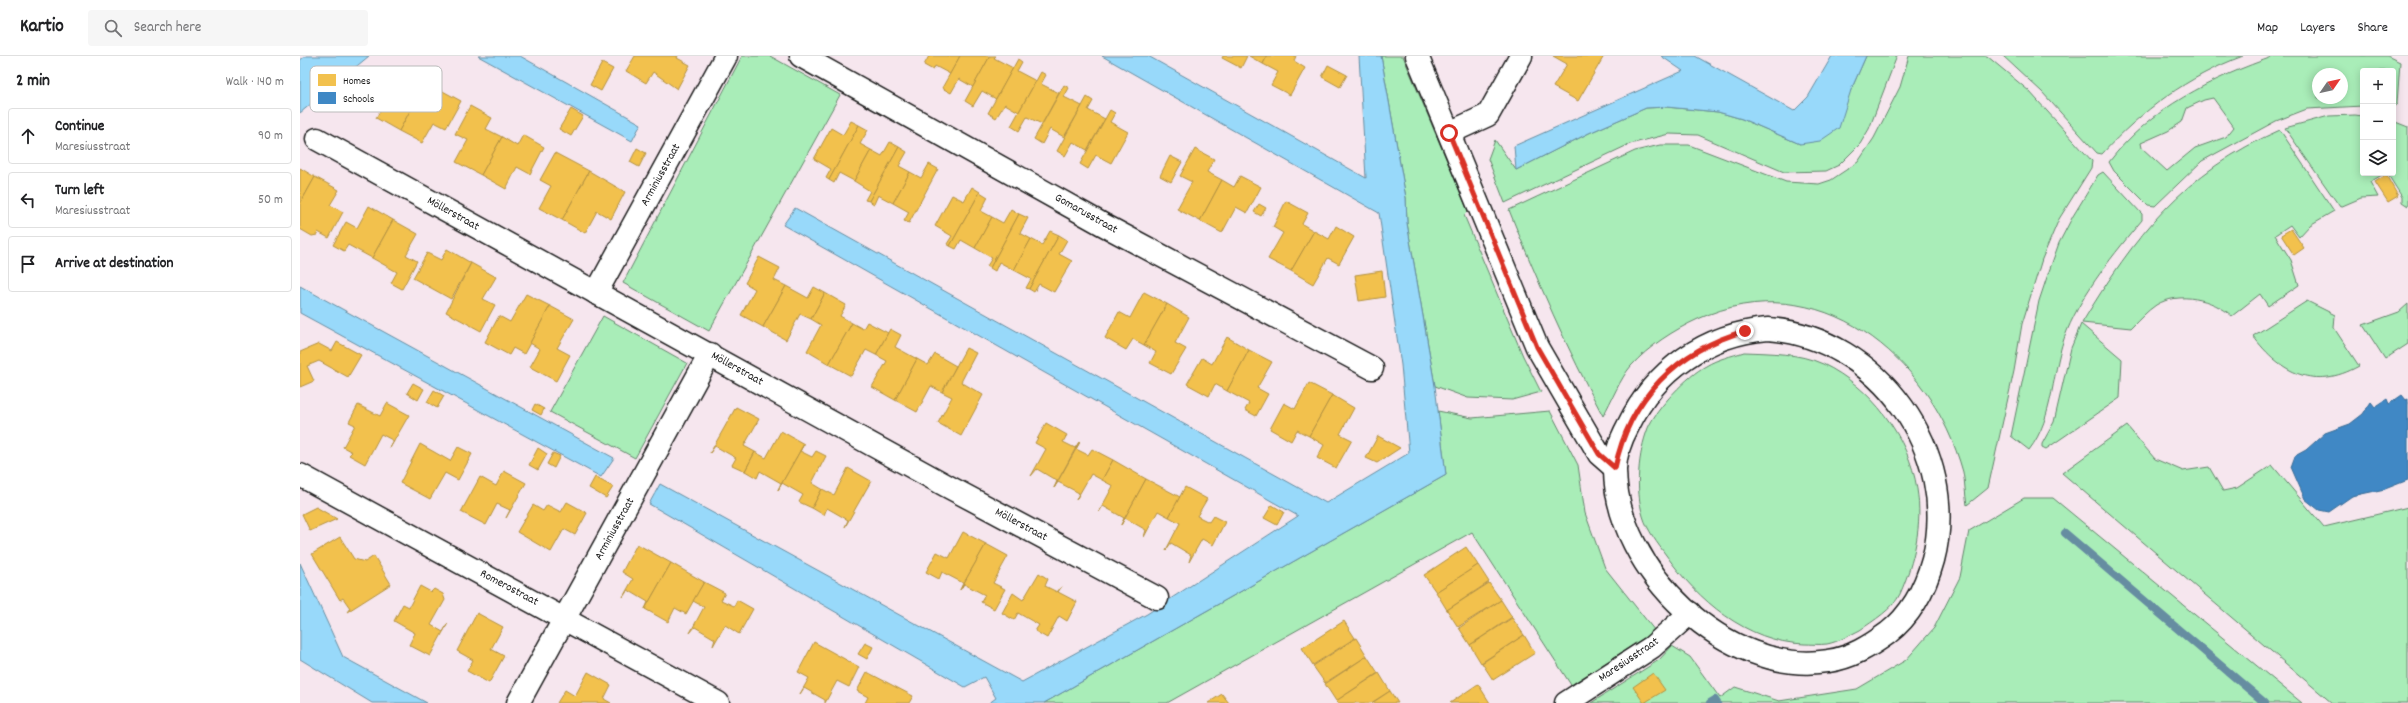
<!DOCTYPE html>
<meta charset="utf-8">
<style>
body{margin:0;font-family:Dekko,sans-serif;background:#f6f6f6;color:#202124}
.controls{position:absolute;right:12px;top:12px;display:grid;overflow:hidden;border-radius:4px;box-shadow:0 2px 10px #0003}
.controls button{width:36px;height:36px;display:grid;place-items:center;padding:0;border:0;border-bottom:1px solid #e0e0e0;background:#fff;color:#202124;font:20px sans-serif}
.compass{position:absolute;left:2012px;top:12px;width:36px;height:36px;border-radius:50%;background:#fff;box-shadow:0 2px 10px #0003;rotate:56deg}
.stop{position:absolute;width:12px;height:12px;margin:-9px;border:3px solid #d93025;border-radius:50%;background:#fff}
.stop.end{background:#d93025;border-color:#fff;box-shadow:0 1px 4px #0008}
.list{margin:0;padding:0;list-style:none}
h2{display:flex;justify-content:space-between;align-items:center;height:52px;margin:0;padding:0 16px;font-size:17px}
h2 small{font-size:13px;font-weight:400;color:#757577}
.list li{display:grid;grid-template-columns:26px 1fr auto;gap:12px;align-items:center;box-sizing:border-box;height:56px;margin:0 8px 8px;padding:0 8px;border:1px solid #e0e0e0;border-radius:4px}
.list b{display:block;font-size:15px;white-space:nowrap}
.list p{margin:0;font-size:13px;white-space:nowrap;color:#757577}
.list em{font-size:13px;font-style:normal;color:#757577}
.icon{flex:none;width:22px;height:22px;fill:none;stroke:currentColor;stroke-width:2;stroke-linecap:round;stroke-linejoin:round}
.map{position:relative;flex:none;width:2108px;height:647px;overflow:hidden}
header{display:flex;align-items:center;gap:24px;box-sizing:border-box;height:56px;padding:0 20px;background:#fff;border-bottom:1px solid #e0e0e0}
header strong{font-size:19px}
nav{display:flex;gap:22px;margin-inline-start:auto;font-size:14px}
.search{width:280px;height:36px;background:#f6f6f6;display:flex;align-items:center;gap:10px;box-sizing:border-box;padding:0 14px;border-radius:4px;color:#757577;font-size:15px}
main{display:flex}
aside{flex:1;background:#fff}
.map>svg:first-child{display:block}
.green{fill:#a9edb8;stroke:#62846a;fill-rule:evenodd}
.water{fill:#98d9fa;stroke:#668da1}
.homes{fill:#f2c14e;stroke:#b2903f}
.schools{fill:#3f88c5;stroke:#346892}
.lines{fill:none;stroke-linecap:round;stroke-linejoin:round}
.stream{stroke:#668da1;stroke-width:8}
.minor-casing{stroke:#1c1c1c;stroke-width:25}
.minor{stroke:#fff;stroke-width:22}
.route{stroke:#d93025;stroke-width:5}
.labels{text-anchor:middle;dominant-baseline:central;stroke-width:4;stroke-linejoin:round;paint-order:stroke}
.street-label{font-size:12px;fill:#1c1c1c;stroke:#fff}
.key{fill:#fff;stroke:#bbb;stroke-width:1}
.key-label{font-size:11px;fill:#1c1c1c}
</style>
<header>
<strong>Kartio</strong>
<div class="search"><svg class="icon" aria-label="search" viewBox="0 0 24 24"><circle cx="10" cy="10" r="6"/><path d="M15 15l6 6"/></svg>Search here</div>
<nav><a>Map</a><a>Layers</a><a>Share</a></nav>
</header>
<main>
<aside>
<h2>2 min<small>Walk · 140 m</small></h2>
<ul class="list">
<li><svg class="icon" aria-label="ahead" viewBox="0 0 24 24"><path d="M12 20V5M6 11l6-6 6 6"/></svg><div><b>Continue</b><p>Maresiusstraat</p></div><em>90 m</em></li>
<li><svg class="icon" aria-label="left" viewBox="0 0 24 24"><path d="M17 20v-9H6M10 6l-5 5 5 5"/></svg><div><b>Turn left</b><p>Maresiusstraat</p></div><em>50 m</em></li>
<li><svg class="icon" aria-label="arrive" viewBox="0 0 24 24"><path d="M6 21V4h12l-3 4 3 4H6"/></svg><div><b>Arrive at destination</b></div></li>
</ul>
</aside>
<div class="map">
<svg width="2108" height="647" viewBox="0 0 2108 647">
<rect width="100%" height="100%" fill="#f6e6ee"/>
<filter id="ink" filterUnits="userSpaceOnUse"><feTurbulence type="fractalNoise" baseFrequency=".025" numOctaves="2"/><feDisplacementMap in="SourceGraphic" scale="8" xChannelSelector="R" yChannelSelector="G"/><feConvolveMatrix kernelMatrix="1 2 1 2 8 2 1 2 1" color-interpolation-filters="sRGB"/></filter>
<g filter="url(#ink)">
<g class="green">
<polygon points="442,0 470,0 540,39 409,275 323,227"/>
<polygon points="1081,0 1103,0 1168,155 1164,159 1223,300 1241,336 1212,344 1168,342 1135,330 1107,167 1106,142"/>
<polygon points="1566,0 1597,0 1569,73 1560,88 1539,109 1526,115 1484,116 1398,79 1369,78 1330,88 1205,147 1188,103 1195,84 1216,114 1289,77 1346,52 1366,51 1418,56 1442,63 1500,88 1551,34"/>
<path d="M1609,0H1687L1729,35L1792,105L1791,112L1759,163L1742,203L1722,268L1714,315L1688,432L1667,449C1665,438 1665,426 1663,416C1631,300 1518,208 1398,263C1374,274 1349,290 1331,310C1320,323 1312,344 1303,360C1267,293 1237,224 1209,154L1335,95L1360,89H1389L1486,126L1519,128L1531,124L1558,106L1574,82L1600,31Z"/>
<path d="M1703,0H1943C1887,21 1842,54 1802,98L1797,97L1742,36Z"/>
<path d="M1975,0H2087L2100,6L2097,48L2093,51V15H2063V50L2007,53L1976,65L1902,105L1855,150L1848,149L1814,115L1809,106C1850,52 1912,22 1975,0ZM2018,18H2042V42H2018ZM1913,42L1934,71L1926,81L1895,92L1867,115L1842,92L1841,87L1868,75L1882,66L1887,52L1904,44Z"/>
<polygon points="2055,59 2063,60 2063,117 2085,117 2070,126 2078,141 2061,142 2040,151 1985,72 2029,60"/>
<polygon points="2093,65 2108,71 2108,150 2102,146 2102,141 2087,117 2093,117"/>
<path d="M1980,74L2034,155L2010,169L1999,181L1990,169L1975,179L1991,204L1999,229L1968,250L1960,238L1932,260C1913,243 1879,235 1856,249C1847,255 1839,264 1831,272L1782,267C1835,179 1884,116 1980,74Z"/>
<path d="M1803,116L1842,158V164C1814,198 1784,234 1767,275C1751,313 1755,361 1729,394L1711,380L1739,245L1747,221L1759,187L1773,160L1798,119Z"/>
<path d="M2007,245L2035,259L2034,272L2059,310C2014,335 1981,317 1953,280Z"/>
<polygon points="2108,248 2108,288 2085,303 2063,269 2099,256"/>
<polygon points="303,260 387,307 335,402 250,356"/>
<polygon points="1781,268 1822,303 1820,342 1746,393 1742,391 1742,388 1754,366 1771,292"/>
<path d="M1444,296C1470,297 1499,297 1523,308C1571,331 1609,381 1617,433C1623,469 1614,506 1600,538C1593,553 1573,565 1560,574C1550,579 1538,586 1527,588C1520,589 1511,588 1504,588C1446,586 1398,544 1366,499C1358,488 1347,474 1343,460C1335,433 1338,398 1348,372C1356,353 1388,319 1406,310C1417,303 1432,300 1444,296Z"/>
<polygon points="1138,355 1172,362 1250,355 1278,409 1285,457 1305,512 1355,575 1271,629 1172,476 867,647 744,647 1146,419"/>
<polygon points="1827,370 1855,403 1883,415 1909,411 1923,435 1937,432 1972,409 2024,471 2108,451 2108,647 2032,647 1762,417"/>
<polygon points="1724,442 1753,442 2002,647 1291,647 1359,604 1372,590 1390,601 1420,642 1435,631 1479,645 1557,633 1606,604 1634,572 1660,521 1669,475"/>
</g>
<g class="water">
<polygon points="6,0 69,0 0,57 0,4"/>
<polygon points="178,0 220,0 341,68 332,85"/>
<polygon points="802,0 848,0 1066,122 1059,0 1081,0 1106,142 1107,167 1135,330 1146,419 744,647 689,647 696,642 684,621 665,631 349,448 360,428 722,626 847,558 998,460 483,169 495,152 1026,447 1109,397 1101,309 1079,157"/>
<polygon points="1361,0 1395,0 1494,55 1508,41 1532,0 1566,0 1551,34 1539,72 1520,85 1500,88 1442,63 1418,56 1366,51 1346,52 1289,77 1216,114 1214,90 1383,15"/>
<polygon points="0,230 314,402 301,421 0,257"/>
<polygon points="0,507 43,601 127,647 72,647 0,603"/>
</g>
<g class="homes">
<polygon points="335,0 378,0 377,2 390,9 377,33 353,16 346,27 326,15"/>
<polygon points="629,0 660,0 650,18 635,10 633,14 624,9"/>
<polygon points="660,0 690,0 673,31 659,23 651,37 642,32"/>
<polygon points="690,0 696,0 694,2 713,12 696,43 682,35 673,50 665,45"/>
<polygon points="923,0 947,0 941,12 922,2"/>
<polygon points="949,0 967,0 963,8"/>
<polygon points="967,0 996,0 994,5 1005,12 990,39 971,29 978,16 963,8"/>
<polygon points="1253,0 1304,0 1278,45 1253,31 1267,8"/>
<polygon points="718,3 722,6 717,15 736,25 719,56 705,48 696,62 688,57"/>
<polygon points="302,7 313,13 301,35 290,29"/>
<polygon points="1028,9 1047,19 1040,31 1022,21"/>
<polygon points="81,15 96,26 102,16 125,28 99,75 76,62 85,46 78,43 75,48 56,37"/>
<polygon points="741,16 746,19 741,28 759,37 742,68 727,61 719,75 711,70"/>
<polygon points="764,29 769,32 764,41 782,50 764,81 750,73 742,88 734,83"/>
<polygon points="139,33 161,45 146,72 134,66 122,87 99,75 120,37 133,44"/>
<polygon points="787,41 793,45 788,54 805,63 787,94 773,86 765,100 757,95"/>
<polygon points="170,50 192,62 186,73 202,81 181,119 156,106 168,84 155,78"/>
<polygon points="271,53 283,60 271,80 259,73"/>
<polygon points="810,54 815,57 810,66 828,76 811,107 796,99 788,113 780,108"/>
<polygon points="551,65 559,69 529,124 526,122 531,113 514,103 531,72 543,79"/>
<polygon points="559,69 568,74 560,88 571,94 554,125 539,117 534,127 529,124"/>
<polygon points="223,79 244,91 230,118 217,111 206,133 181,119 202,81 217,90"/>
<polygon points="590,86 599,91 569,145 565,144 570,135 554,125 571,94 582,100"/>
<polygon points="599,91 607,96 599,110 610,116 593,147 578,139 574,148 569,145"/>
<polygon points="337,92 346,97 339,111 330,106"/>
<polygon points="895,93 914,103 907,116 922,124 900,165 877,153 892,126 880,120"/>
<polygon points="255,97 289,115 262,164 239,152 251,130 240,124"/>
<polygon points="870,100 882,106 871,126 860,120"/>
<polygon points="629,108 638,113 609,167 604,165 609,156 593,147 610,116 621,122"/>
<polygon points="0,112 15,121 0,148"/>
<polygon points="289,115 325,136 311,163 297,155 285,177 262,164"/>
<polygon points="2086,119 2098,140 2088,146 2075,126"/>
<polygon points="940,120 961,131 947,157 936,151 922,177 900,165 922,124 934,131"/>
<polygon points="15,121 39,134 30,149 43,156 29,182 18,176 17,179 12,180 0,173 0,148"/>
<polygon points="672,131 680,136 650,190 647,188 652,180 635,170 652,139 664,145"/>
<polygon points="680,136 688,141 681,155 692,161 675,192 661,184 656,193 650,190"/>
<polygon points="986,145 1008,157 1002,168 1014,175 991,215 968,203 983,177 973,171"/>
<polygon points="959,148 966,152 961,160 954,156"/>
<polygon points="69,150 93,164 72,202 48,189 44,195 33,189 46,166 57,172"/>
<polygon points="711,153 719,158 690,212 687,210 692,202 675,192 692,161 703,167"/>
<polygon points="719,158 728,162 720,177 731,183 714,214 699,206 695,215 690,212"/>
<polygon points="93,164 118,178 106,199 117,205 102,233 91,227 97,216 72,202"/>
<polygon points="1036,170 1054,181 1039,208 1028,202 1013,228 991,215 1014,175 1029,183"/>
<polygon points="1991,173 2004,192 1994,199 1981,179"/>
<polygon points="750,175 759,179 729,233 726,232 731,223 714,214 731,183 742,189"/>
<polygon points="759,179 767,184 759,198 772,205 754,236 739,228 734,236 729,233"/>
<polygon points="147,193 171,207 151,243 113,222 127,197 141,204"/>
<polygon points="459,201 480,212 474,224 486,230 463,271 441,259 455,233 445,227"/>
<polygon points="171,207 196,221 183,243 195,249 181,275 146,256"/>
<polygon points="1082,215 1085,241 1059,245 1055,219"/>
<polygon points="486,230 508,242 514,231 525,237 511,263 500,258 486,284 463,271"/>
<polygon points="844,236 867,248 844,289 833,283 826,294 805,282 819,256 830,262"/>
<polygon points="525,237 546,249 540,260 552,267 529,308 507,295 521,269 511,263"/>
<polygon points="226,238 250,250 224,298 213,292 209,299 185,286 199,260 210,266"/>
<polygon points="867,248 889,261 875,287 886,293 871,318 850,307 856,296 844,289"/>
<polygon points="250,250 274,263 257,292 270,299 256,325 230,311 240,293 230,287"/>
<polygon points="567,266 588,277 576,299 566,294 551,320 529,308 552,267 563,273"/>
<polygon points="590,273 601,279 595,291 617,303 595,344 572,331 587,305 576,299"/>
<polygon points="927,281 949,294 927,335 915,328 909,340 887,328 902,302 912,308"/>
<polygon points="37,286 61,299 48,321 19,305 7,310 14,325 0,331 0,296 19,288 32,295"/>
<polygon points="666,292 676,297 661,326 683,339 661,380 638,367 652,341 642,336"/>
<polygon points="949,294 972,306 957,332 968,338 956,360 945,354 949,347 927,335"/>
<polygon points="635,298 656,310 642,336 631,330 617,356 595,344 617,303 628,309"/>
<polygon points="113,327 124,333 118,344 107,337"/>
<polygon points="1009,327 1032,339 1009,380 997,374 991,385 970,373 984,347 995,353"/>
<polygon points="134,334 144,340 137,352 127,346"/>
<polygon points="1032,339 1054,352 1040,378 1052,384 1036,412 1017,402 1024,389 1009,380"/>
<polygon points="87,347 109,359 90,392 94,385 81,378 65,408 49,399 52,396 43,391 55,369 49,366 58,349 80,360"/>
<polygon points="235,348 244,353 241,359 232,354"/>
<polygon points="436,351 459,363 444,390 455,396 445,415 432,409 436,402 415,390 410,397"/>
<polygon points="746,367 767,379 763,386 775,392 779,386 754,432 757,425 737,413 731,420 746,393 735,387"/>
<polygon points="481,375 504,388 478,434 481,427 460,415 457,422 445,415 455,396 466,402"/>
<polygon points="1078,380 1100,392 1077,407 1066,402"/>
<polygon points="780,386 776,393 788,399 792,393 813,404 802,424 791,418 776,444 779,437 758,426 754,432"/>
<polygon points="120,388 150,405 158,391 172,398 158,424 145,417 130,443 100,427"/>
<polygon points="504,388 500,395 512,401 516,395 526,400 512,427 522,433 512,452 499,446 503,439 482,427 478,434"/>
<polygon points="238,392 247,398 238,414 229,409"/>
<polygon points="253,397 260,400 254,412 247,408"/>
<polygon points="813,404 846,423 821,469 824,462 803,450 799,456 813,430 802,424"/>
<polygon points="548,412 571,425 545,471 548,464 527,452 524,459 512,452 522,433 534,439"/>
<polygon points="204,415 226,427 206,462 210,454 197,448 186,469 161,456 180,421 196,430"/>
<polygon points="295,421 313,431 306,442 289,432"/>
<polygon points="846,423 880,441 869,461 858,455 844,481 846,474 825,462 821,469"/>
<polygon points="885,431 907,443 897,460 909,466 913,460 925,466 913,489 902,483 889,506 891,499 871,487 866,494 880,467 869,461"/>
<polygon points="267,446 287,457 275,479 264,473 251,496 217,476 233,449 243,455 247,449 261,456"/>
<polygon points="972,449 984,456 977,469 964,462"/>
<polygon points="16,451 37,463 10,475 2,458"/>
<polygon points="663,476 686,488 660,534 663,527 642,516 639,523 626,516 637,496 649,502"/>
<polygon points="40,481 54,503 65,506 74,500 91,528 47,556 50,552 43,542 40,544 12,498"/>
<polygon points="337,488 371,507 345,553 348,546 328,534 323,541 333,523 322,516"/>
<polygon points="686,488 708,500 693,527 705,533 694,553 681,546 685,539 664,528 660,534"/>
<polygon points="1166,491 1178,509 1136,536 1124,519"/>
<polygon points="371,507 404,526 386,558 375,552 368,566 345,553"/>
<polygon points="1178,509 1189,526 1147,554 1136,536"/>
<polygon points="739,517 748,523 745,530 757,536 762,530 758,536 777,546 767,565 759,560 747,582 735,575 739,569 718,557 714,564 702,557 713,537 723,544"/>
<polygon points="404,526 425,537 421,544 434,550 437,544 453,553 439,578 425,569 413,590 415,583 395,571 390,577 404,551 393,545"/>
<polygon points="1189,527 1201,544 1158,571 1147,554"/>
<polygon points="120,530 131,536 134,533 143,538 145,544 131,569 143,576 148,567 130,600 109,589 115,577 94,565 103,548 109,551"/>
<polygon points="1201,544 1212,561 1170,589 1159,572"/>
<polygon points="177,557 203,571 191,593 204,600 189,627 167,615 173,604 157,595"/>
<polygon points="1212,562 1224,579 1181,607 1170,589"/>
<polygon points="1044,565 1055,582 1013,609 1002,592"/>
<polygon points="1224,579 1235,597 1193,624 1182,607"/>
<polygon points="1056,582 1067,600 1025,627 1013,610"/>
<polygon points="514,586 559,611 549,631 537,625 525,647 525,644 504,632 500,638 509,622 498,616"/>
<polygon points="565,587 573,591 567,603 558,598"/>
<polygon points="1067,600 1078,617 1036,645 1025,628"/>
<polygon points="288,616 311,629 304,643 311,647 257,647 265,634 275,640"/>
<polygon points="567,616 613,640 609,647 565,647 568,641 557,635"/>
<polygon points="1079,617 1090,635 1071,647 1038,647 1036,645"/>
<polygon points="1353,617 1365,634 1344,647 1333,631"/>
<polygon points="1178,628 1190,647 1150,647"/>
<polygon points="1090,635 1098,647 1072,647"/>
<polygon points="922,638 929,647 908,647"/>
</g>
<polygon class="schools" points="2102,339 2106,344 2108,343 2108,424 2085,433 2052,440 2029,456 2019,454 2005,443 1991,411 1995,400 2006,394 2025,377 2050,368 2063,358 2071,346 2075,351 2087,343 2089,348"/>
<g class="lines">
<g class="stream">
<polyline points="1765,477 1965,647"/>
<polyline points="1410,647 1415,644 1417,647"/>
</g>
<defs>
<g id="minor">
<polyline points="501,0 802,168 1072,312"/>
<polyline points="1117,0 1237,291 1299,398 1315,412"/>
<polyline points="1149,77 1188,59 1221,0"/>
<polyline points="17,83 647,430 857,542"/>
<polyline points="296,237 426,0"/>
<path d="M1468,273C1579,281 1661,397 1633,504C1625,533 1611,559 1588,577C1570,590 1551,602 1528,605C1428,621 1316,514 1315,414C1315,400 1321,383 1328,370C1355,314 1406,278 1468,273Z"/>
<polyline points="0,419 418,647"/>
<polyline points="218,647 410,298"/>
<polyline points="1266,647 1352,591 1390,557"/>
</g>
</defs>
<use href="#minor" class="minor-casing"/>
<use href="#minor" class="minor"/>
</g>
</g>
<g class="lines" filter="url(#ink)">
<path class="route" d="M1149,77L1237,291L1299,398L1315,412C1329,343 1377,294 1445,275"/>
</g>
<g class="labels">
<g class="street-label">
<text transform="translate(361 119) rotate(-61)">Arminiusstraat</text>
<text transform="translate(153 158) rotate(29)">Möllerstraat</text>
<text transform="translate(786 158) rotate(29)">Gomarusstraat</text>
<text transform="translate(437 313) rotate(29)">Möllerstraat</text>
<text transform="translate(721 469) rotate(28)">Möllerstraat</text>
<text transform="translate(315 473) rotate(-61)">Arminiusstraat</text>
<text transform="translate(209 532) rotate(28)">Romerostraat</text>
<text transform="translate(1329 604) rotate(-34)">Maresiusstraat</text>
</g>
</g>
<rect x="10" y="10" width="132" height="46" rx="6" class="key"/>
<rect x="18" y="18" width="18" height="12" fill="#f2c14e"/>
<rect x="18" y="36" width="18" height="12" fill="#3f88c5"/>
<g class="key-label">
<text x="43" y="28">Homes</text>
<text x="43" y="46">Schools</text>
</g>
</svg>
<div class="controls">
<button>+</button>
<button>−</button>
<button><svg class="icon" aria-label="layers" viewBox="0 0 24 24"><path d="M12 4l9 5-9 5-9-5zM3 14l9 5 9-5"/></svg></button>
</div>
<svg class="compass" viewBox="-18 -18 36 36"><path d="M0-13l5 13h-10z" fill="#e53935"/><path d="M0 13l5-13h-10z" fill="#757577"/></svg>
<div class="stop" style="left:1149px;top:77px"></div>
<div class="stop end" style="left:1445px;top:275px"></div>
</div>
</main>
